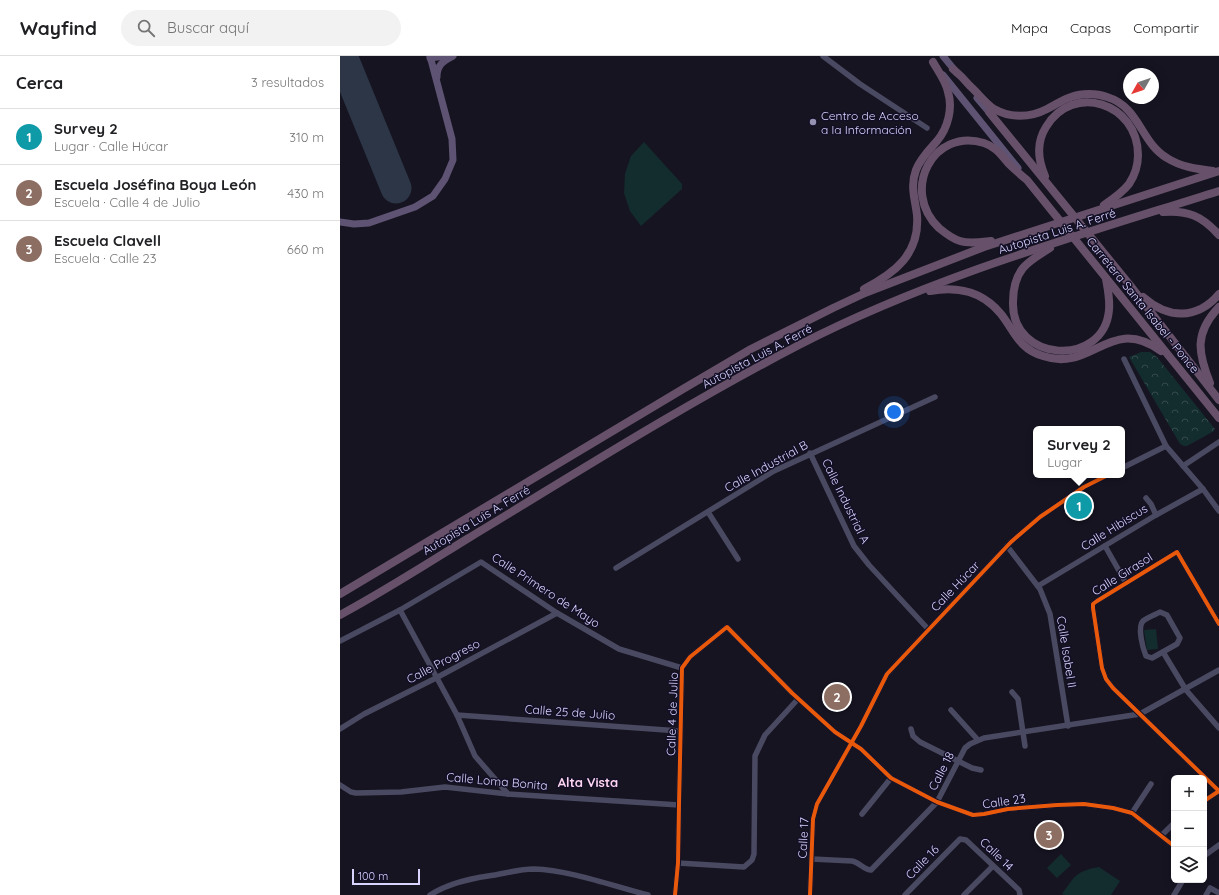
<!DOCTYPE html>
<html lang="es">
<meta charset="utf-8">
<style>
body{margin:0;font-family:Quicksand,sans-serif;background:#f2f2f2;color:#202124}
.controls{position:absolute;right:12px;bottom:12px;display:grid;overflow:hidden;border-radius:6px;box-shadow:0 2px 10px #0003}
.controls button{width:36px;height:36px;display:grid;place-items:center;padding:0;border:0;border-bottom:1px solid #e0e0e0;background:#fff;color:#202124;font:20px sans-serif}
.compass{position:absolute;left:783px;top:12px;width:36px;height:36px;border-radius:50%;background:#fff;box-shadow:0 2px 10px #0003;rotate:230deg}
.scale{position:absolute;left:12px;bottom:10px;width:68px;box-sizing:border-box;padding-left:4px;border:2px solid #d9d4ff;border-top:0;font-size:11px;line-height:14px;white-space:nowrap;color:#d9d4ff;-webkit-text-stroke:3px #130f26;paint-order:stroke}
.you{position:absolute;left:554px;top:356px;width:14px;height:14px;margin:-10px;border:3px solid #fff;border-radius:50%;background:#1a73e8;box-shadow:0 0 0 6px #1a73e833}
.badge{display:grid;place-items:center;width:26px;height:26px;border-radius:50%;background:#9591b1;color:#fff;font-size:13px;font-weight:700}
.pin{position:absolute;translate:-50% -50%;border:2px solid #fff;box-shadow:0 1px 4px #0006}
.popup{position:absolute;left:693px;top:370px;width:92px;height:52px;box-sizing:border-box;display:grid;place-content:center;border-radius:6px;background:#fff;filter:drop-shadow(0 1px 3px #0005);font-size:13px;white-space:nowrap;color:#757577}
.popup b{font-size:15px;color:#202124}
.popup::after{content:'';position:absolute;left:50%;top:100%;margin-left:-8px;border:8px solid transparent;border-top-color:#fff}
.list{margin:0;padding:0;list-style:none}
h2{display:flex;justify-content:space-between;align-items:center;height:52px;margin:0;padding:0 16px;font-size:17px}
h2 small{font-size:13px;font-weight:400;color:#757577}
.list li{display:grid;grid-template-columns:26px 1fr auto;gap:12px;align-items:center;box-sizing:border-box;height:56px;padding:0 16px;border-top:1px solid #e0e0e0}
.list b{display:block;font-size:15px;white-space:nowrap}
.list p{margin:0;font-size:13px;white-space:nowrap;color:#757577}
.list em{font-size:13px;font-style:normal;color:#757577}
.icon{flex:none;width:22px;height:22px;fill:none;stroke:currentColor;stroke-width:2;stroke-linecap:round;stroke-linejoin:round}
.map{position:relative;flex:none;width:879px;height:839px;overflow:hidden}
header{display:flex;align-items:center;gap:24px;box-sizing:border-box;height:56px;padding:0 20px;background:#fff;border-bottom:1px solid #e0e0e0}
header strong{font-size:19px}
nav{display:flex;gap:22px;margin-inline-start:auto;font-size:14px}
.search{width:280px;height:36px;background:#f2f2f2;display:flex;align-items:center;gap:10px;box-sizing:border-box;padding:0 14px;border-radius:22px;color:#757577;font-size:15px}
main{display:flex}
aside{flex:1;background:#fff}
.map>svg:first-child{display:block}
.grass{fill:#132c2d}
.forest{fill:url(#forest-crowns)}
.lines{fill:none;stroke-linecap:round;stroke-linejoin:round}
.runway{stroke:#2c3646;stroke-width:31}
.minor{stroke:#4a4962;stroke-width:5.5}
.major{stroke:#5e5373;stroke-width:7}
.highway{stroke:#67516a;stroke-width:8}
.cycleway-casing{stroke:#130f26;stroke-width:6}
.cycleway{stroke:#e8590c;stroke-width:4}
.poi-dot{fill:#9591b1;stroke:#130f26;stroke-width:1.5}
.labels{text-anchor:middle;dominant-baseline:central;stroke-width:3;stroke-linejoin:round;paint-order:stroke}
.poi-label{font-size:12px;fill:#d9d4ff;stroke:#130f26;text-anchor:start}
.street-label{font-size:12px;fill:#d9d4ff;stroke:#130f26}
.neighbourhood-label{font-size:13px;font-weight:bold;fill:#ffd6f0;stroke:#130f26}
</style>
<header>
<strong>Wayfind</strong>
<div class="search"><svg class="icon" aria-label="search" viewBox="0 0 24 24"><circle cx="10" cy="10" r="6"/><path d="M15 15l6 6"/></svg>Buscar aquí</div>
<nav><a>Mapa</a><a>Capas</a><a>Compartir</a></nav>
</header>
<main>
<aside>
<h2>Cerca<small>3 resultados</small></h2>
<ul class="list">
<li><span class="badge" style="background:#0f9aa8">1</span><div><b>Survey 2</b><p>Lugar · Calle Húcar</p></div><em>310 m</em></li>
<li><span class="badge" style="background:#8d6e63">2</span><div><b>Escuela Joséfina Boya León</b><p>Escuela · Calle 4 de Julio</p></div><em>430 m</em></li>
<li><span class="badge" style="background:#8d6e63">3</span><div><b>Escuela Clavell</b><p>Escuela · Calle 23</p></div><em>660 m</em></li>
</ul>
</aside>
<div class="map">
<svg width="879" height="839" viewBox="0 0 879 839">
<defs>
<pattern id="forest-crowns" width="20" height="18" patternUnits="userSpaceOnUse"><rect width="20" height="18" fill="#132c2d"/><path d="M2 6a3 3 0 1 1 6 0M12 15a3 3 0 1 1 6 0" fill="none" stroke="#354a4c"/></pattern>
</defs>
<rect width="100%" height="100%" fill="#161421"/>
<g class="grass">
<polygon points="304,86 342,128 342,133 301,170 290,155 284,137 285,118 291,100"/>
<polygon points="816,573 818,593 807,594 804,574"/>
<polygon points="721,798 731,809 717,822 707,812"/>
<path d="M759,811L780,825L771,839H725L722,838C735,820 736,815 759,811Z"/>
</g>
<polygon class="forest" points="801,296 810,296 817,301 875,373 874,375 847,390 844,390 840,388 789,301"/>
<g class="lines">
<polyline class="runway" points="2,0 56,132"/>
<g class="minor">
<polyline points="483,0 520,28 587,72"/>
<polyline points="784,303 826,390 863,433 879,455"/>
<polyline points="470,397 514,490 529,509 588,573"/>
<polyline points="843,410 879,386"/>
<polyline points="782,412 826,390"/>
<polyline points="806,442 811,448 816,459"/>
<polyline points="368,456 398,503"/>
<polyline points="667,490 700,533 710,558 728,670"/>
<polyline points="765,490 786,527"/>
<polyline points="276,512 434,415 595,341"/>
<polyline points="698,530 816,459 863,433"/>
<polyline points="60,554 117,659 135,700 168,738"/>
<path d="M820,556L827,559L840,582L837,588L812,602L806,600C803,593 797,571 803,565C808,561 815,559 820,556Z"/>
<polyline points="0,585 60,554 141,506 217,557 279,593 342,612"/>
<polyline points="823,596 846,634 879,672"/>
<polyline points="672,636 678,643 685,690"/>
<polyline points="611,654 638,684"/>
<polyline points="117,659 340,675"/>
<polyline points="0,673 24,658 96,622 217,557"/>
<polyline points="571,673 573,680 580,686 632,712 641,714"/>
<polyline points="0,729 11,736 16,737 61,736 105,731 168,738 339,749"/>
<polyline points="864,745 879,735 773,632 766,623 762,612 753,552 753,548 757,545 837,496 879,568"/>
<polyline points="792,757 811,728"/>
<polyline points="522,758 551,722"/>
<polyline points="822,779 834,767"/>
<polyline points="864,800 879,789"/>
<path d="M472,803L512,805C519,806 524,814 531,814L597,746L625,692L630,688L644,682L800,658L879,614"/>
<polyline points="338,807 404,811 412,804 414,798 415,700 425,679 458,643"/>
<path d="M90,839C107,828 128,823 148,820C163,818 179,813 194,813C229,814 273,830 308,839"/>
<polyline points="335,839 338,807 339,749 342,612 350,601 387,571 452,637 495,676 521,693 551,722 597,746 633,759 644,758 668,753 717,749 744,748 773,752 792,757 834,790"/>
<polyline points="470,839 473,763 477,748 521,670 547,618 671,486 700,461 744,431 768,419"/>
<polyline points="565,839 620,783 626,784 679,834 680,839"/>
<polyline points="624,839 653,810"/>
<polyline points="834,839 843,824"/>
<polyline points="866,839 870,832 879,837"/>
</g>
<g class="major">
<polyline points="603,0 617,17"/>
<polyline points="90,2 105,0"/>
<polyline points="603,19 678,112"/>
<path d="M97,21C97,9 103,5 113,0"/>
<polyline points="637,42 649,56"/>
<polyline points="0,166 14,168 29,167 75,151 93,140 105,123 113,104 112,83 90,0"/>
</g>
<g class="highway">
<path d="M613,13C619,18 625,24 630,30C638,37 645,47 654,53C670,62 690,62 707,53C715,49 722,44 731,41C742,37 756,37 767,41C800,51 800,86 827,102C841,111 857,113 873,115"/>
<polyline points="649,56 789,228 879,344"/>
<path d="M705,120C698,104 696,87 706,71C733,26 798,47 798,99C798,109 795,119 789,128C782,137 773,143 764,149"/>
<path d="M823,156C848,154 862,160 879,179"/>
<path d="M651,185C641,186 630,188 620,185C613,183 605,177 599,172C560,135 593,71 644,87C656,91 661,99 669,108C675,114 681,119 687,124L879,362"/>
<path d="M710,192C701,198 691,203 683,212C675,222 673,234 673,246C671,307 764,312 769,254C770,243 768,234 766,223"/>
<path d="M524,233C555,217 580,198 577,159C575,143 570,130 576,114C580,103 589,94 597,85C608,72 613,52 608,36C606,25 598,15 593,6"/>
<path d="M590,235C618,230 642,235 661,258C675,276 679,293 703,300C752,317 770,258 821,295"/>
<path d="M803,241C828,263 857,264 879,238"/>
<path d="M870,327C858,297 854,277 879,251"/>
<polyline points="0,538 343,333 411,293 493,252 525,237 644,191 879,115"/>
<path d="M0,559C43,536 85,509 127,483C236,417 345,348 459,289C591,221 737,180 879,135"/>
</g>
<defs>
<g id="cycleway">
<polyline points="864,745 879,735 773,632 766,623 762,612 753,552 753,548 757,545 837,496 879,568"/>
<polyline points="335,839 338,807 339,749 342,612 350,601 387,571 452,637 495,676 521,693 551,722 597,746 633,759 644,758 668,753 717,749 744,748 773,752 792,757 834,790"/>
<polyline points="470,839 473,763 477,748 521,670 547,618 671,486 700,461 744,431 768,419"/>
</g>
</defs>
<use href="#cycleway" class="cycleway-casing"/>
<use href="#cycleway" class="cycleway"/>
</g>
<circle class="poi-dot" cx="473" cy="66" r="4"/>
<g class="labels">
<g class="poi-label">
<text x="481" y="59">Centro de Acceso<tspan x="481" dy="14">a la Información</tspan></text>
</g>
<g class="street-label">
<text transform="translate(717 175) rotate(-18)">Autopista Luis A. Ferré</text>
<text transform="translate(803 249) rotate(51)">Carretera Santa Isabel - Ponce</text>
<text transform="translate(417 300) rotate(-28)">Autopista Luis A. Ferré</text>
<text transform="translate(426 410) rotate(-29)">Calle Industrial B</text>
<text transform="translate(506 445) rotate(64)">Calle Industrial A</text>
<text transform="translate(136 464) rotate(-31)">Autopista Luis A. Ferré</text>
<text transform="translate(774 471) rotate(-32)">Calle Hibiscus</text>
<text transform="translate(782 518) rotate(-32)">Calle Girasol</text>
<text transform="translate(615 530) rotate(-46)">Calle Húcar</text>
<text transform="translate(206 534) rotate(33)">Calle Primero de Mayo</text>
<text transform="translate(727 596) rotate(81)">Calle Isabel II</text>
<text transform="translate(103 605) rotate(-28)">Calle Progreso</text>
<text transform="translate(230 656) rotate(4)">Calle 25 de Julio</text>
<text transform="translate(332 658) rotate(-88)">Calle 4 de Julio</text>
<text transform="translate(601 715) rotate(-63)">Calle 18</text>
<text transform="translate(157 725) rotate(5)">Calle Loma Bonita</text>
<text transform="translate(664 745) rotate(-8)">Calle 23</text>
<text transform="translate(463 782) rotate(-87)">Calle 17</text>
<text transform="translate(657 798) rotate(44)">Calle 14</text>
<text transform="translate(582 806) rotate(-46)">Calle 16</text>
</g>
<g class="neighbourhood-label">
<text x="248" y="726">Alta Vista</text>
</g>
</g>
</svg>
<div class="controls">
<button>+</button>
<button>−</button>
<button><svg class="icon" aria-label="layers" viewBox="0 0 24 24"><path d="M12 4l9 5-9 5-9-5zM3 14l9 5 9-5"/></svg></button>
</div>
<svg class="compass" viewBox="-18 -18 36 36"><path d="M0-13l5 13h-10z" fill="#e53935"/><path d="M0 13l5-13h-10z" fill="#757577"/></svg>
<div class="scale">100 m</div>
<div class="you"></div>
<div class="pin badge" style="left:739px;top:450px;background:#0f9aa8">1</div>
<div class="popup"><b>Survey 2</b>Lugar</div>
<div class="pin badge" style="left:497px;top:641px;background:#8d6e63">2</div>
<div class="pin badge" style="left:709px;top:779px;background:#8d6e63">3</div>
</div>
</main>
